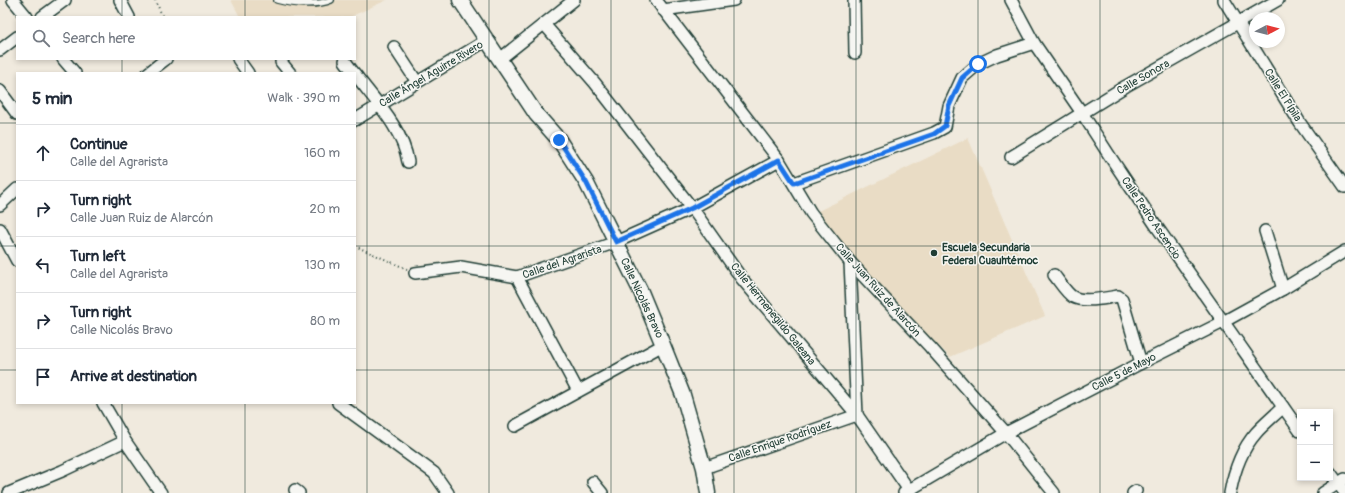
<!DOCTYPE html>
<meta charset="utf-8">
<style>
body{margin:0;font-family:Pangolin,sans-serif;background:#f6f6f7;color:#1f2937}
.controls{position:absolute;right:12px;bottom:12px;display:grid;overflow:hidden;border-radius:0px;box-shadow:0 2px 6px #0003}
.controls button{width:36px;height:36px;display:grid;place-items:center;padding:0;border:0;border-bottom:1px solid #e0e1e3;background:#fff;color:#1f2937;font:20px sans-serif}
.compass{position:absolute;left:1249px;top:12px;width:36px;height:36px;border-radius:50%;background:#fff;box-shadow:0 2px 6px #0003;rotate:83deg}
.stop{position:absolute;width:12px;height:12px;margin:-9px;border:3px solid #1a73e8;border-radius:50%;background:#fff}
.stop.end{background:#1a73e8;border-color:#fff;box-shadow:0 1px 4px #0008}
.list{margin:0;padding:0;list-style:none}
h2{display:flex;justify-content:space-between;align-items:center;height:52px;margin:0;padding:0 16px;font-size:17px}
h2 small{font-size:13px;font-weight:400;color:#747a83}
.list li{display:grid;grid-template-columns:26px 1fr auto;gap:12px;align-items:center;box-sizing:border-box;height:56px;padding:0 16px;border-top:1px solid #e0e1e3}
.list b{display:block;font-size:15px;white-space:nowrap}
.list p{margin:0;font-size:13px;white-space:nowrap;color:#747a83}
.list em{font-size:13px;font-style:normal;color:#747a83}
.icon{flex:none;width:22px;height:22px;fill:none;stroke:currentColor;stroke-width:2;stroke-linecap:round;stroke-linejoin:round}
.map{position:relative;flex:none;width:1345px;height:493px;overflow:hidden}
.search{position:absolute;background:#fff;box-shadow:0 2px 6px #0003;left:16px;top:16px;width:340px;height:44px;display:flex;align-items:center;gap:10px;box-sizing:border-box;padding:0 14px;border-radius:0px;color:#747a83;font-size:15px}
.panel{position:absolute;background:#fff;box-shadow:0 2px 6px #0003;left:16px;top:72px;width:340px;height:332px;border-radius:0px}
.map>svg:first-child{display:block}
.built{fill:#e9dcc5}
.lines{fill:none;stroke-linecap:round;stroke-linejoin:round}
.service-casing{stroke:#1f3d34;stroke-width:8}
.minor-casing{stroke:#1f3d34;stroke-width:14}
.tertiary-casing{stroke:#1f3d34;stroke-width:17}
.path{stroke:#1f3d34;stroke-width:2;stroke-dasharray:1 3;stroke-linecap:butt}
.service{stroke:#f6f6f2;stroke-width:5.5}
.minor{stroke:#f6f6f2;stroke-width:11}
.tertiary{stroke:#f6f6f2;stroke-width:14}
.route{stroke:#1a73e8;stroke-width:5}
.grid{fill:none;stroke:#1f3d34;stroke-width:1;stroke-opacity:0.55}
.poi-dot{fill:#1f3d34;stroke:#f6f6f2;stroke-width:1.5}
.labels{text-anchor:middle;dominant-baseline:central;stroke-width:3;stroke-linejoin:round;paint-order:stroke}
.street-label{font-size:11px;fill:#1f3d34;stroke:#f6f6f2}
.poi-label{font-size:11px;font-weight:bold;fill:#1f3d34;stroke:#f6f6f2;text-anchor:start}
</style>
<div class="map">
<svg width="1345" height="493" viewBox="0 0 1345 493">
<rect width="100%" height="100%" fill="#f0eade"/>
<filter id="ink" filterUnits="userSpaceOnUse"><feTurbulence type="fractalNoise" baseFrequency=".025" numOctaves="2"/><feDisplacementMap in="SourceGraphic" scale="8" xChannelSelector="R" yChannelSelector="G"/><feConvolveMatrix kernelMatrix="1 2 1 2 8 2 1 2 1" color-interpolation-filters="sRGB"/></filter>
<g filter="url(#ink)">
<g class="built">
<polygon points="231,0 387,0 350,17 240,17"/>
<polygon points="968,138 1045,316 950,357 886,294 816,212"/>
</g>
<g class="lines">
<defs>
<path id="service" d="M277,0C291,4 318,6 331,0"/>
<g id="minor">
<polyline points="13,0 27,17"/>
<polyline points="120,0 129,17"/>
<polyline points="656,0 779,160 811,213 850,262 930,347 1006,433 1054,493"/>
<polyline points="854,0 855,53"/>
<polyline points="1011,0 1034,43 1082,113 1111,158 1157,227 1300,431"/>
<polyline points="1224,0 1300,123 1345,187"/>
<polyline points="663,10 734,0"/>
<polyline points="42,17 65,0"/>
<polyline points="544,24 595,83 692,208 742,279 857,415 911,493"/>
<polyline points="394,47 417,82"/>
<polyline points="0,50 17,37"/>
<polyline points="63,59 75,73"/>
<polyline points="238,59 248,73"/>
<polyline points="500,59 574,0"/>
<polyline points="345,61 354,73"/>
<polyline points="281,62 290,73"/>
<polyline points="148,73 166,59"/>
<path d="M355,74C375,101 403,129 408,162"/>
<polyline points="0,91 17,114"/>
<polyline points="355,120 487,40"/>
<polyline points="1011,157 1126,86 1278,0"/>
<polyline points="794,183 934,133 945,127 949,106 962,78 978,64 997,55 1034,43"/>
<polyline points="0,205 17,189"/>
<polyline points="0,229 17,261"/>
<polyline points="1265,231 1283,289"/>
<polyline points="415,273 461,267 517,277 616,242 692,208 779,160"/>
<path d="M1054,275C1059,281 1067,294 1073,297C1084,303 1107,298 1118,296L1122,299L1141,363"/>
<polyline points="517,277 578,391"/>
<polyline points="103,403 125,441 161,493"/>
<polyline points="338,403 434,473 448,493"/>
<polyline points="515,426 663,345"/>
<polyline points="704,468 857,415 850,262"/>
<polyline points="1330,472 1345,493"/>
<polyline points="593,482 602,493"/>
<polyline points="295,490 299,493"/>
<polyline points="9,493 62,471 125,441"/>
<polyline points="904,493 1006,433 1141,363 1223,322 1283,289 1345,251"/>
<polyline points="1133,493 1136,491"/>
<path d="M1230,493C1234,471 1241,450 1256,433C1264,424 1274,416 1283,407"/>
<polyline points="1323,493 1345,479"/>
</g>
<polyline id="tertiary" points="460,0 536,114 559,140 586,182 641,292 663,345 683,395 704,468 708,493"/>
</defs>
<use href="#service" class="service-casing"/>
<use href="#minor" class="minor-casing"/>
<use href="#tertiary" class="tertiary-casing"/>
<g class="path">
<polyline points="155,0 162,15"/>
<polyline points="355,246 407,269"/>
</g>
<use href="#service" class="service"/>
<use href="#minor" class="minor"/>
<use href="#tertiary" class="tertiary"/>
</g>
</g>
<g class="lines" filter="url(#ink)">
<polyline class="route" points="559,140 586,182 616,242 692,208 779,160 794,183 934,134 945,126 949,106 962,78 978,64"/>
</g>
<path class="grid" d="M122,0V17M245,0V17M367,0V493M489,0V493M611,0V493M734,0V493M856,0V493M978,0V493M1100,0V493M1223,0V493M122,59V73M245,59V73M0,123H17M355,123H1345M0,246H17M355,246H1345M0,370H17M355,370H1345M122,403V493M245,403V493"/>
<circle class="poi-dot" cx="934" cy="253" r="4"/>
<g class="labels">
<g class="street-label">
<text transform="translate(431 74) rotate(-31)">Calle Ángel Aguirre Rivero</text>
<text transform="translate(1143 77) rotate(-30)">Calle Sonora</text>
<text transform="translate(1283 95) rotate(58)">Calle El Pípila</text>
<text transform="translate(1151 218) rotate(56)">Calle Pedro Ascencio</text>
<text transform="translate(562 262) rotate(-19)">Calle del Agrarista</text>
<text transform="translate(878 290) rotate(48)">Calle Juan Ruiz de Alarcón</text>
<text transform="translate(642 298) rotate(65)">Calle Nicolás Bravo</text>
<text transform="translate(773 314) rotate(51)">Calle Hermenegildo Galeana</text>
<text transform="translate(1124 372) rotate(-27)">Calle 5 de Mayo</text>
<text transform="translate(780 441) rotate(-19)">Calle Enrique Rodríguez</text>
</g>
<g class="poi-label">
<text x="942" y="247">Escuela Secundaria<tspan x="942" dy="13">Federal Cuauhtémoc</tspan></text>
</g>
</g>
</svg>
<div class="controls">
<button>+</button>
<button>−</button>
</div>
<svg class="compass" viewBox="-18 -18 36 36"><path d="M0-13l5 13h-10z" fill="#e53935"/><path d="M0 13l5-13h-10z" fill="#747a83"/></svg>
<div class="stop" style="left:978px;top:64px"></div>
<div class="stop end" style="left:559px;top:140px"></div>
<div class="search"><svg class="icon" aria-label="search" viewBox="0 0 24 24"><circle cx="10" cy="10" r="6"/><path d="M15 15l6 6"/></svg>Search here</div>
<section class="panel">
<h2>5 min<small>Walk · 390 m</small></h2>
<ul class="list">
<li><svg class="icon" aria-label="ahead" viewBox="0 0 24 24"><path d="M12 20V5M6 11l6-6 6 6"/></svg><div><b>Continue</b><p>Calle del Agrarista</p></div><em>160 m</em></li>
<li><svg class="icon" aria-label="right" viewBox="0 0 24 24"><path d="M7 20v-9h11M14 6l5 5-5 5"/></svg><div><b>Turn right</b><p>Calle Juan Ruiz de Alarcón</p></div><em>20 m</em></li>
<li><svg class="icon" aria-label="left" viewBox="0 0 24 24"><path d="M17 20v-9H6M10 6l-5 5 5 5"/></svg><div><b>Turn left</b><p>Calle del Agrarista</p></div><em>130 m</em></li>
<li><svg class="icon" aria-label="right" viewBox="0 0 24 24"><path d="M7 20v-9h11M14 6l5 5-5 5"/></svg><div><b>Turn right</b><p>Calle Nicolás Bravo</p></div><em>80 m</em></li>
<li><svg class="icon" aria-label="arrive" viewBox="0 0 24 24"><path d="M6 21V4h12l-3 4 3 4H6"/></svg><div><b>Arrive at destination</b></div></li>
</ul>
</section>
</div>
